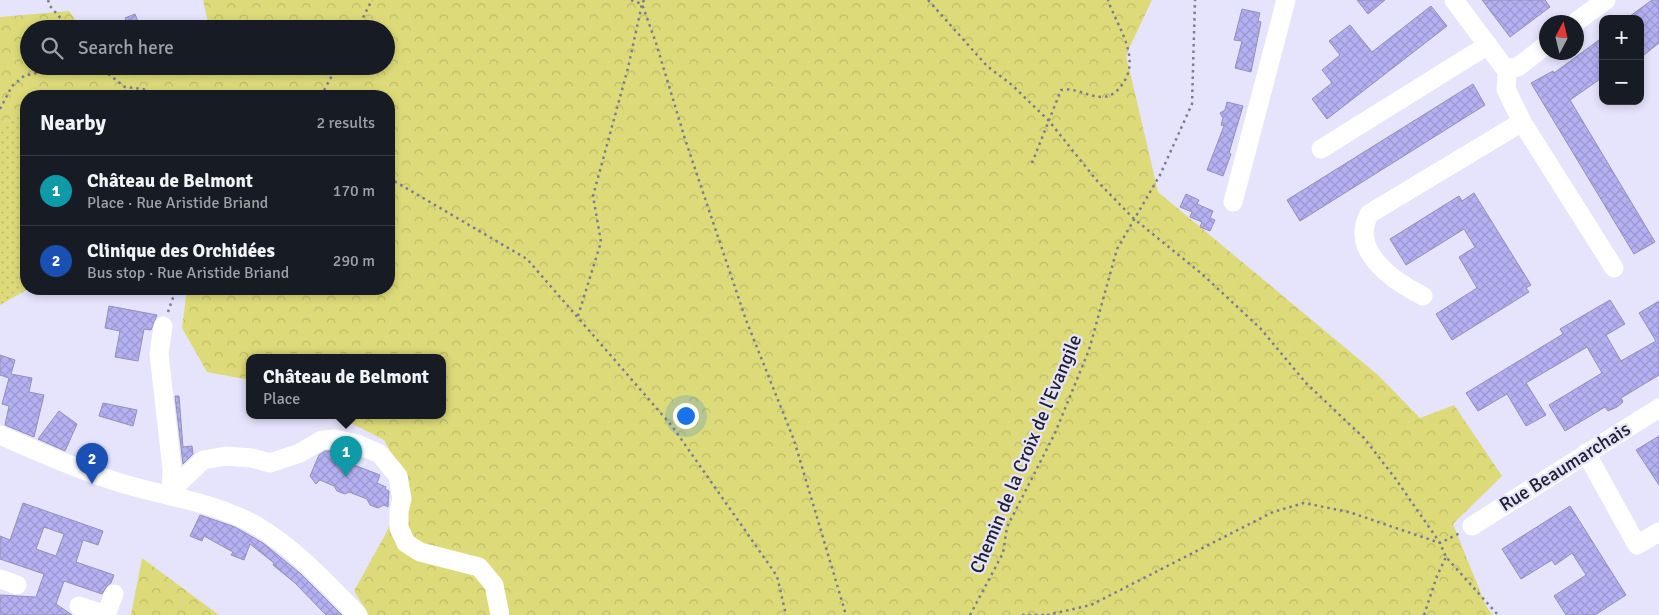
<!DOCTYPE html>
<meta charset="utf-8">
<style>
body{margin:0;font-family:Signika,sans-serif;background:#20242c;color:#f1f3f6}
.controls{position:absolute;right:15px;top:15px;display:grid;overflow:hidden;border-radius:10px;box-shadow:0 2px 8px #0003}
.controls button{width:45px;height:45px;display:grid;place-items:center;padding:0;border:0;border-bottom:1px solid #363941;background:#171b24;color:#f1f3f6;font:25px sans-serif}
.compass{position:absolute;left:1539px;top:15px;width:45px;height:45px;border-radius:50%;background:#171b24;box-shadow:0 2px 8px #0003;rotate:7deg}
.you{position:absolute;left:685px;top:415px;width:18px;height:18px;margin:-12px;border:4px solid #fff;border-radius:50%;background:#1a73e8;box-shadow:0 0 0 8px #1a73e833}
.badge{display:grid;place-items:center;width:32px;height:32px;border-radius:50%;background:#aeaf99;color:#fff;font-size:16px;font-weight:700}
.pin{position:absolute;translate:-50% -41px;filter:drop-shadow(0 1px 2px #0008)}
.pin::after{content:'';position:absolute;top:26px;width:18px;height:15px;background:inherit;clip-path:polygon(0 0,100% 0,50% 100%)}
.popup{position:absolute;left:246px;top:354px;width:200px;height:65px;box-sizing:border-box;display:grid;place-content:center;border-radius:10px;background:#171b24;filter:drop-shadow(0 1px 4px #0005);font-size:16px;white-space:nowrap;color:#9ea1a6}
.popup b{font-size:19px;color:#f1f3f6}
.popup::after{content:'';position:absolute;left:50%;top:100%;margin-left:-10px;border:10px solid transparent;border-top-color:#171b24}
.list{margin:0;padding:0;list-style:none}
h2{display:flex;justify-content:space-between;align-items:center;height:65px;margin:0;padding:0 20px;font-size:21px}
h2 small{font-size:16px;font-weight:400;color:#9ea1a6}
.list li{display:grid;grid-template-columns:32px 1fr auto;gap:15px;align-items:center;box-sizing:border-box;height:70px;padding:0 20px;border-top:1px solid #363941}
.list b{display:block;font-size:19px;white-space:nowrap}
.list p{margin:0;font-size:16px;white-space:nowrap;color:#9ea1a6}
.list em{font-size:16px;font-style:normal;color:#9ea1a6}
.icon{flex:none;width:28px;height:28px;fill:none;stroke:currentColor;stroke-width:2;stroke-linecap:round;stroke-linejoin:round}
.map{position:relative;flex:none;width:1659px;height:615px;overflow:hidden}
.search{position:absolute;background:#171b24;box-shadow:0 2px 8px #0003;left:20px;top:20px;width:375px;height:55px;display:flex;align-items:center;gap:12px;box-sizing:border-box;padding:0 18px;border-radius:28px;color:#9ea1a6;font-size:19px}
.panel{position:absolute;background:#171b24;box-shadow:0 2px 8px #0003;left:20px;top:90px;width:375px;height:205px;border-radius:20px}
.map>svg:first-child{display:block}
.grass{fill:url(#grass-dots)}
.forest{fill:url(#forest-crowns)}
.building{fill:url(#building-cross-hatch);stroke:#9390b6;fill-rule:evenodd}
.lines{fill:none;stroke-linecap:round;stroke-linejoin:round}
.path{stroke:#7d7c8f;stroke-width:2.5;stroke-dasharray:2.5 4;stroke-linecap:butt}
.minor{stroke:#fff;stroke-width:19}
.labels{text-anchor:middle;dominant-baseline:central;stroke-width:4.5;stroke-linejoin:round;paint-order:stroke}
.street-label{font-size:19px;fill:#22212f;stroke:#e5e4fc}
</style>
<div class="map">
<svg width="1659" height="615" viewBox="0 0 1659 615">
<defs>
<pattern id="grass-dots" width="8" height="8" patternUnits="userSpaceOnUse" patternTransform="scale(1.25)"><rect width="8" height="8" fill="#dddb79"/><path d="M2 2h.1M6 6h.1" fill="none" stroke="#bdbc69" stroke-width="1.8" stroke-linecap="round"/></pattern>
<pattern id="forest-crowns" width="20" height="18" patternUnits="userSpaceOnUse" patternTransform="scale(1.25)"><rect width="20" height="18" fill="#dddb79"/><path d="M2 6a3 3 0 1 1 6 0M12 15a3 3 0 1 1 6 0" fill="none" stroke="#bdbc69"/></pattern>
<pattern id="building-cross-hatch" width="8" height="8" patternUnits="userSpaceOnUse" patternTransform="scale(1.25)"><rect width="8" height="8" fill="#b5b0f2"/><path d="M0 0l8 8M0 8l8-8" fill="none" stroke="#9b97d0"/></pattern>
</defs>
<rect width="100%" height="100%" fill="#e5e4fc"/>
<polygon class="grass" points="26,115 28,289 0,305 0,126 7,120"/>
<g class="forest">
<polygon points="203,0 1152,0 1126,55 1158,192 1378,375 1420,418 1454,405 1502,476 1453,524 1486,606 1493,615 369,615 354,591 385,535 408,486 384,440 337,416 442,416 442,358 250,358 250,380 207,372 182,328 187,289 389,289 389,96 26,96 26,115 7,120 0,126 0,17 69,11 82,29 29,29 29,66 386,66 386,29 204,29 209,27"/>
<polygon points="142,558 219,615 131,615"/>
</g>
<g class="building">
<polygon points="1357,0 1385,0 1368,14"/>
<polygon points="1482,0 1545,0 1550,7 1510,37"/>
<polygon points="1652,0 1659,0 1659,43 1640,58 1640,19 1626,19"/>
<polygon points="1431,6 1447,26 1327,119 1312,99 1332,83 1322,70 1340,55 1329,41 1350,25 1372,52"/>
<polygon points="1242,9 1260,13 1258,21 1261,22 1251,72 1235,68 1242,41 1234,40"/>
<polygon points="135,14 141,29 129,29 125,18"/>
<polygon points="1603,37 1603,77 1570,100 1655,242 1634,254 1531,83 1553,71 1554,73"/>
<polygon points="1473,84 1485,105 1300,221 1287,200"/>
<polygon points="1227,102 1243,106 1229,153 1231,154 1223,176 1207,170 1224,126 1221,125 1223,118 1220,113 1225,110"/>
<polygon points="1474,193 1531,285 1526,288 1529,292 1452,340 1436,314 1477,288 1459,257 1475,247 1464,229 1406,265 1390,239 1459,196 1462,201"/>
<polygon points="1186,194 1199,200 1197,204 1213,211 1210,218 1215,220 1210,231 1200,227 1202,222 1190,217 1192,212 1180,207"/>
<polygon points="1610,300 1625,324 1606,335 1621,361 1656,341 1639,313 1659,301 1659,375 1621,398 1623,402 1617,407 1608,411 1605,407 1565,431 1549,405 1602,373 1587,347 1526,383 1546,415 1526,426 1507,394 1478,411 1466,393 1563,334 1560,329"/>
<polygon points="109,306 157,315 151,330 144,329 138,361 115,357 120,331 105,328"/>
<polygon points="0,355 15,360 11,374 32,378 29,392 44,395 34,437 5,425 9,406 2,404 9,378 0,375"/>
<polygon points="175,396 179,396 183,447 192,446 193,454 183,464"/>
<polygon points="103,403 137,410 133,426 99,416"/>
<polygon points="59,411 77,424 65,451 38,439"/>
<polygon points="1659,436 1659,485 1636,450"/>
<polygon points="325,451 332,451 355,462 354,465 380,475 377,483 386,487 385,489 389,491 388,507 384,505 378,508 370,505 367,499 349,492 345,494 337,491 334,486 320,480 316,484 310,476 319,455"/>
<path d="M23,503L103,531L98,545L83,540L76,562L114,575L111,583L107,586L102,594L64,581L56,604L72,615H0V595L36,597L44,574L0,559V536L10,540ZM44,527L64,534L56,556L36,549Z"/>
<polygon points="1570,506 1626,595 1595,615 1566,615 1554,596 1586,575 1572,553 1555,565 1552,560 1521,579 1502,549"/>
<polygon points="200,515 235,527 263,543 301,574 342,615 326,615 295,583 273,565 274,563 250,544 244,560 231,555 233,552 204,536 202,541 190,536"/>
</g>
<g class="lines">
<g class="path">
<polyline points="48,0 50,6 70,29"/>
<polyline points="644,0 642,4 656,43 685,139 746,320 794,440 846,615"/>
<polyline points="928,0 987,66 1012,85 1049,121 1098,182 1133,218 1202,274 1260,328 1306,383 1364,438 1395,478 1440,543 1446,557 1498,615"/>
<polyline points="357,29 372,0"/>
<polyline points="98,66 125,87 143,89 157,96"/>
<polyline points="321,96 337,66"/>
<polyline points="0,109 12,86 24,76 66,66"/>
<path d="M1032,163L1061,90C1076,87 1088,97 1102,97C1110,97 1117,92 1121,86C1143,59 1117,27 1108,0"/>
<polyline points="389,178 527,259 672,426 777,576 786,615"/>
<polyline points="168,312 176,289"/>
<polyline points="578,316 601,242 593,196 628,68 642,4 631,0"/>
<polyline points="970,615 1003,553 1007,527 1055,433 1089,350 1117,249 1160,175 1192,104 1195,0"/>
<polyline points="1022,615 1046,615"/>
<polyline points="1047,615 1091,605 1273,512 1304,503 1349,512 1440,543 1460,533"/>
<polyline points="1424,615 1437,576 1446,557"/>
</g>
<g class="minor">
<polyline points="1454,0 1503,66 1511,68"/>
<polyline points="1576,22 1606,0"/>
<polyline points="1546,45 1518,67 1511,68 1507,74 1506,89 1522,122 1614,268"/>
<polyline points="1321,149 1488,45"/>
<polyline points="1233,202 1286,0"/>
<path d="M1423,296C1395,282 1349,252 1369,214L1522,122"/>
<polyline points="163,326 159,354 172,469 171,495"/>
<path d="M0,435C41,453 81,471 124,484C168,497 214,502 255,525C294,547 326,583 358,615"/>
<polyline points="1586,453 1637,545 1659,532"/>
<polyline points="171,495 179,483 203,460 226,456 252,458 270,463 300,453 322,440 335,439 357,444 380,454 398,476 402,499 399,511 399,528 406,543 420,552 479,567 494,585 500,615"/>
<polyline points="1472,526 1659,408"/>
<polyline points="0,579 17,585"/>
<polyline points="79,606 106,615 114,594"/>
</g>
</g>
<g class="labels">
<g class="street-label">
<text transform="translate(1026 454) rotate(-67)">Chemin de la Croix de l'Evangile</text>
<text transform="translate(1565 467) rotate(-32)">Rue Beaumarchais</text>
</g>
</g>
</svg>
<div class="controls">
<button>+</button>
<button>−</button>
</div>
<svg class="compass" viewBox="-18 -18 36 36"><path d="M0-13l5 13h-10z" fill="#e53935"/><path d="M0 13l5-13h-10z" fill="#9ea1a6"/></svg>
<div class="you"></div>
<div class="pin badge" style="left:346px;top:477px;background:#0f9aa8">1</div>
<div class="popup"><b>Château de Belmont</b>Place</div>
<div class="pin badge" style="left:92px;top:484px;background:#1a4fb4">2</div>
<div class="search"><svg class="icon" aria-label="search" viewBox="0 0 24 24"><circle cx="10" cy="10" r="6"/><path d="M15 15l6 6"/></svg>Search here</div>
<section class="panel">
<h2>Nearby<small>2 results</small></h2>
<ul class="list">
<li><span class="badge" style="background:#0f9aa8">1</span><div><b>Château de Belmont</b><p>Place · Rue Aristide Briand</p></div><em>170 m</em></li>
<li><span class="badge" style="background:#1a4fb4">2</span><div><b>Clinique des Orchidées</b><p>Bus stop · Rue Aristide Briand</p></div><em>290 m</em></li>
</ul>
</section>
</div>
